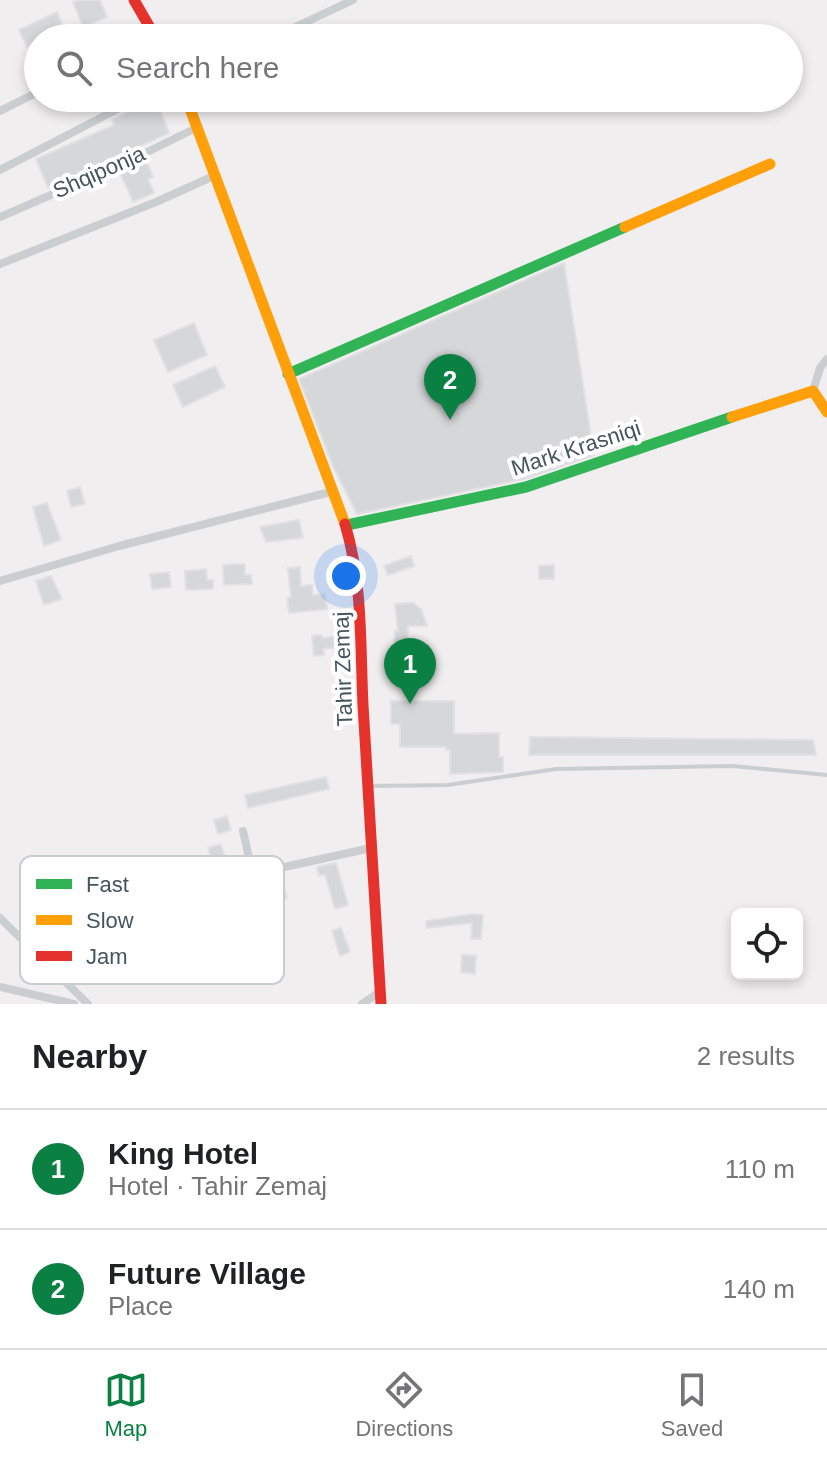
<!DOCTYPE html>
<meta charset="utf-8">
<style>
body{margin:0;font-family:Helvetica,sans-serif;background:#f2f2f2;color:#202124}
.controls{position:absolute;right:24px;bottom:24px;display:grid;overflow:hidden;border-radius:12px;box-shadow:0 4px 12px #0003}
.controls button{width:72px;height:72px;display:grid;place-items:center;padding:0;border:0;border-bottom:2px solid #e0e0e0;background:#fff;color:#202124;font:40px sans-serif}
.you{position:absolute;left:346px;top:576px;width:28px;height:28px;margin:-20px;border:6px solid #fff;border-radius:50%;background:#1a73e8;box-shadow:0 0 0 12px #1a73e833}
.badge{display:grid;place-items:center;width:52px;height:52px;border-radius:50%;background:#0b8043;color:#fff;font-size:26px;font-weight:700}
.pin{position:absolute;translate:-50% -66px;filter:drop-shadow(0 2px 4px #0008)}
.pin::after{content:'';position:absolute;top:42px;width:28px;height:24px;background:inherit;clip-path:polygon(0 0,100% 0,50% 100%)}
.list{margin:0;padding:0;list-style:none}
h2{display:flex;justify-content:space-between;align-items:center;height:104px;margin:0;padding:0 32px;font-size:34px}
h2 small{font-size:26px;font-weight:400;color:#757577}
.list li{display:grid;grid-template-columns:52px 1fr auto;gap:24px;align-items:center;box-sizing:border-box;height:120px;padding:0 32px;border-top:2px solid #e0e0e0}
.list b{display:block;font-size:30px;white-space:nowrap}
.list p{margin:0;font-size:26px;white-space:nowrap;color:#757577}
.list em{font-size:26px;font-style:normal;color:#757577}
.icon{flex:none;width:44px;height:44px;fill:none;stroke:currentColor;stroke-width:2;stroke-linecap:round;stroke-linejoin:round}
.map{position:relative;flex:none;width:827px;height:1004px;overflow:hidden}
.search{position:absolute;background:#fff;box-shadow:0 4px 12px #0003;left:24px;right:24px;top:24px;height:88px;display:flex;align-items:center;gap:20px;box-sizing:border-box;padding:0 28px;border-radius:44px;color:#757577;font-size:30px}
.sheet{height:344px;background:#fff}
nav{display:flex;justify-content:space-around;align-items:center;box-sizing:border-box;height:112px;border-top:2px solid #e0e0e0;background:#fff;font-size:22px;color:#757577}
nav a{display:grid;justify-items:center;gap:4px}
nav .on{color:#0b8043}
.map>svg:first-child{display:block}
.building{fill:#d6d7d9;stroke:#e1e0e2;stroke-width:2}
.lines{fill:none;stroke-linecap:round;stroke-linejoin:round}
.lane{stroke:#caced0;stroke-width:4}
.street{stroke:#caced0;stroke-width:8}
.fast{stroke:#30b455;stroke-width:11}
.slow{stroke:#ff9f0a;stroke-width:11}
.jam{stroke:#e5322d;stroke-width:11}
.labels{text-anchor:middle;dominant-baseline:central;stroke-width:8;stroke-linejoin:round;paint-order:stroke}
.street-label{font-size:22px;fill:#44555d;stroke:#fff}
.key{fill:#fff;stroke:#c7ccce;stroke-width:2}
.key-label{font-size:22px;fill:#44555d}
</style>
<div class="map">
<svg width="827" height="1004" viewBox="0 0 827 1004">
<rect width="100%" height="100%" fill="#f0eeef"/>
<g class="building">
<polygon points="78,0 100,0 107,17 83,27 73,2"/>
<polygon points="57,12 64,29 38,38 38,42 27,47 19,30"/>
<polygon points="146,98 155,98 169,133 48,188 36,159 114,125 112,120 142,104"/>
<polygon points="146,160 153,177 148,179 154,193 133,202 120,172"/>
<polygon points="564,263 594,455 524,479 357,514 333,466 299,379"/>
<polygon points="194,323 207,355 168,372 154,340"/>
<polygon points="215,366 225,387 183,407 173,385"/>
<polygon points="80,487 85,504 71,507 67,491"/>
<polygon points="47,503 61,540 44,546 33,507"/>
<polygon points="299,520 303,538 266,542 260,527"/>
<polygon points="411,556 414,566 388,575 384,566"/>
<polygon points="245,564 245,575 251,575 252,584 224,585 223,565"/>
<polygon points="554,565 554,579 539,579 539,566"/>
<polygon points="300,567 301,586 312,585 313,595 325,594 327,609 289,613 287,598 291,597 288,568"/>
<polygon points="206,569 207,580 213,580 213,589 186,590 185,571"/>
<polygon points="169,572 171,587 152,589 150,574"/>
<polygon points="51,576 62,599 44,605 36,581"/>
<polygon points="413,603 421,609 427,626 408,626 407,653 394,653 395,631 398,631 395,604"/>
<polygon points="349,634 350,646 323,649 324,655 314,656 312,636 322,635 322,638"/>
<polygon points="391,701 454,701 454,734 499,733 499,757 503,757 503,772 450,774 450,750 446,750 446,747 400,747 400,724 391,724"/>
<polygon points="530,737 813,740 816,755 529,755"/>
<polygon points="326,777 329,789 248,808 245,795"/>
<polygon points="227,816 231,830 218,834 214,820"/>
<polygon points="221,844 225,858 212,862 208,848"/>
<polygon points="336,863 348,905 335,909 325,874 319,876 317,867"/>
<polygon points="283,885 287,898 270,904 266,891"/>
<polygon points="473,914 483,915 481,939 471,939 472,923 427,928 426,921"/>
<polygon points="341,928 350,952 340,956 332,931"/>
<polygon points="462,955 476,956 475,974 461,972"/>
</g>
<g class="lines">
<polyline class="lane" points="371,786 448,785 556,769 733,766 827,775"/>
<g class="street">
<polyline points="272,38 353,0"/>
<polyline points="0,111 38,92"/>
<polyline points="0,170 139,98"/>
<polyline points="0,217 131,160 198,127"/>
<polyline points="0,264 156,202 216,175"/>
<polyline points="813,391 820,368 827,359"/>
<polyline points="0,581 119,546 334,491"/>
<polyline points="243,831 251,867 257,873 371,848"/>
<polyline points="0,918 88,1004"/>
<polyline points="0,987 74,1004"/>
<polyline points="362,1004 381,991"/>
</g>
<g class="fast">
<polyline points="288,374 625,227"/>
<polyline points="347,525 526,487 732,417"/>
</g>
<g class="slow">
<polyline points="186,98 345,524"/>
<polyline points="625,227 770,164"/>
<polyline points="732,417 813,391 827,412"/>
</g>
<g class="jam">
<polyline points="134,0 156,38"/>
<path d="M345,524C363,584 360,643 363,705C369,805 375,904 381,1004"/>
</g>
</g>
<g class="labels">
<g class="street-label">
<text transform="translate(99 172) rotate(-24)">Shqiponja</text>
<text transform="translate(576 448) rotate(-18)">Mark Krasniqi</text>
<text transform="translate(343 669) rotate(-92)">Tahir Zemaj</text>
</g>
</g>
<rect x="20" y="856" width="264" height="128" rx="12" class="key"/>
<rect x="36" y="879" width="36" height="10" fill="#30b455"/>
<rect x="36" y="915" width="36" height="10" fill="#ff9f0a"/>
<rect x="36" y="951" width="36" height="10" fill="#e5322d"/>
<g class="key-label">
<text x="86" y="892">Fast</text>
<text x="86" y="928">Slow</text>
<text x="86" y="964">Jam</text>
</g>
</svg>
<div class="controls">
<button><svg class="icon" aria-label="locate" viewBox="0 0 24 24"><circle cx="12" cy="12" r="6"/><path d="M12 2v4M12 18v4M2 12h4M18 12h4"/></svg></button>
</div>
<div class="you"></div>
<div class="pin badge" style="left:410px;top:704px">1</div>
<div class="pin badge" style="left:450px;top:420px">2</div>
<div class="search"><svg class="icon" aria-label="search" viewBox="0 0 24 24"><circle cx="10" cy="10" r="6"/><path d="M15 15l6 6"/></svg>Search here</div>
</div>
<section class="sheet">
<h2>Nearby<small>2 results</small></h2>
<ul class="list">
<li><span class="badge">1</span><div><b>King Hotel</b><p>Hotel · Tahir Zemaj</p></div><em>110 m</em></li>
<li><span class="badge">2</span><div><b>Future Village</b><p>Place</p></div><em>140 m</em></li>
</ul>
</section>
<nav>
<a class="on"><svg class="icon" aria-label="map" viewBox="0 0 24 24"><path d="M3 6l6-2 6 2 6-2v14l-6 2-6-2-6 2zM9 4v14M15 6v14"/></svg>Map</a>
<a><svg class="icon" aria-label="directions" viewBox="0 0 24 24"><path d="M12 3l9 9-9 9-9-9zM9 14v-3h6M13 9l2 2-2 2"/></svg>Directions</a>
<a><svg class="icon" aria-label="saved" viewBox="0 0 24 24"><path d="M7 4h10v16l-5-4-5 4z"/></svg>Saved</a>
</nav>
